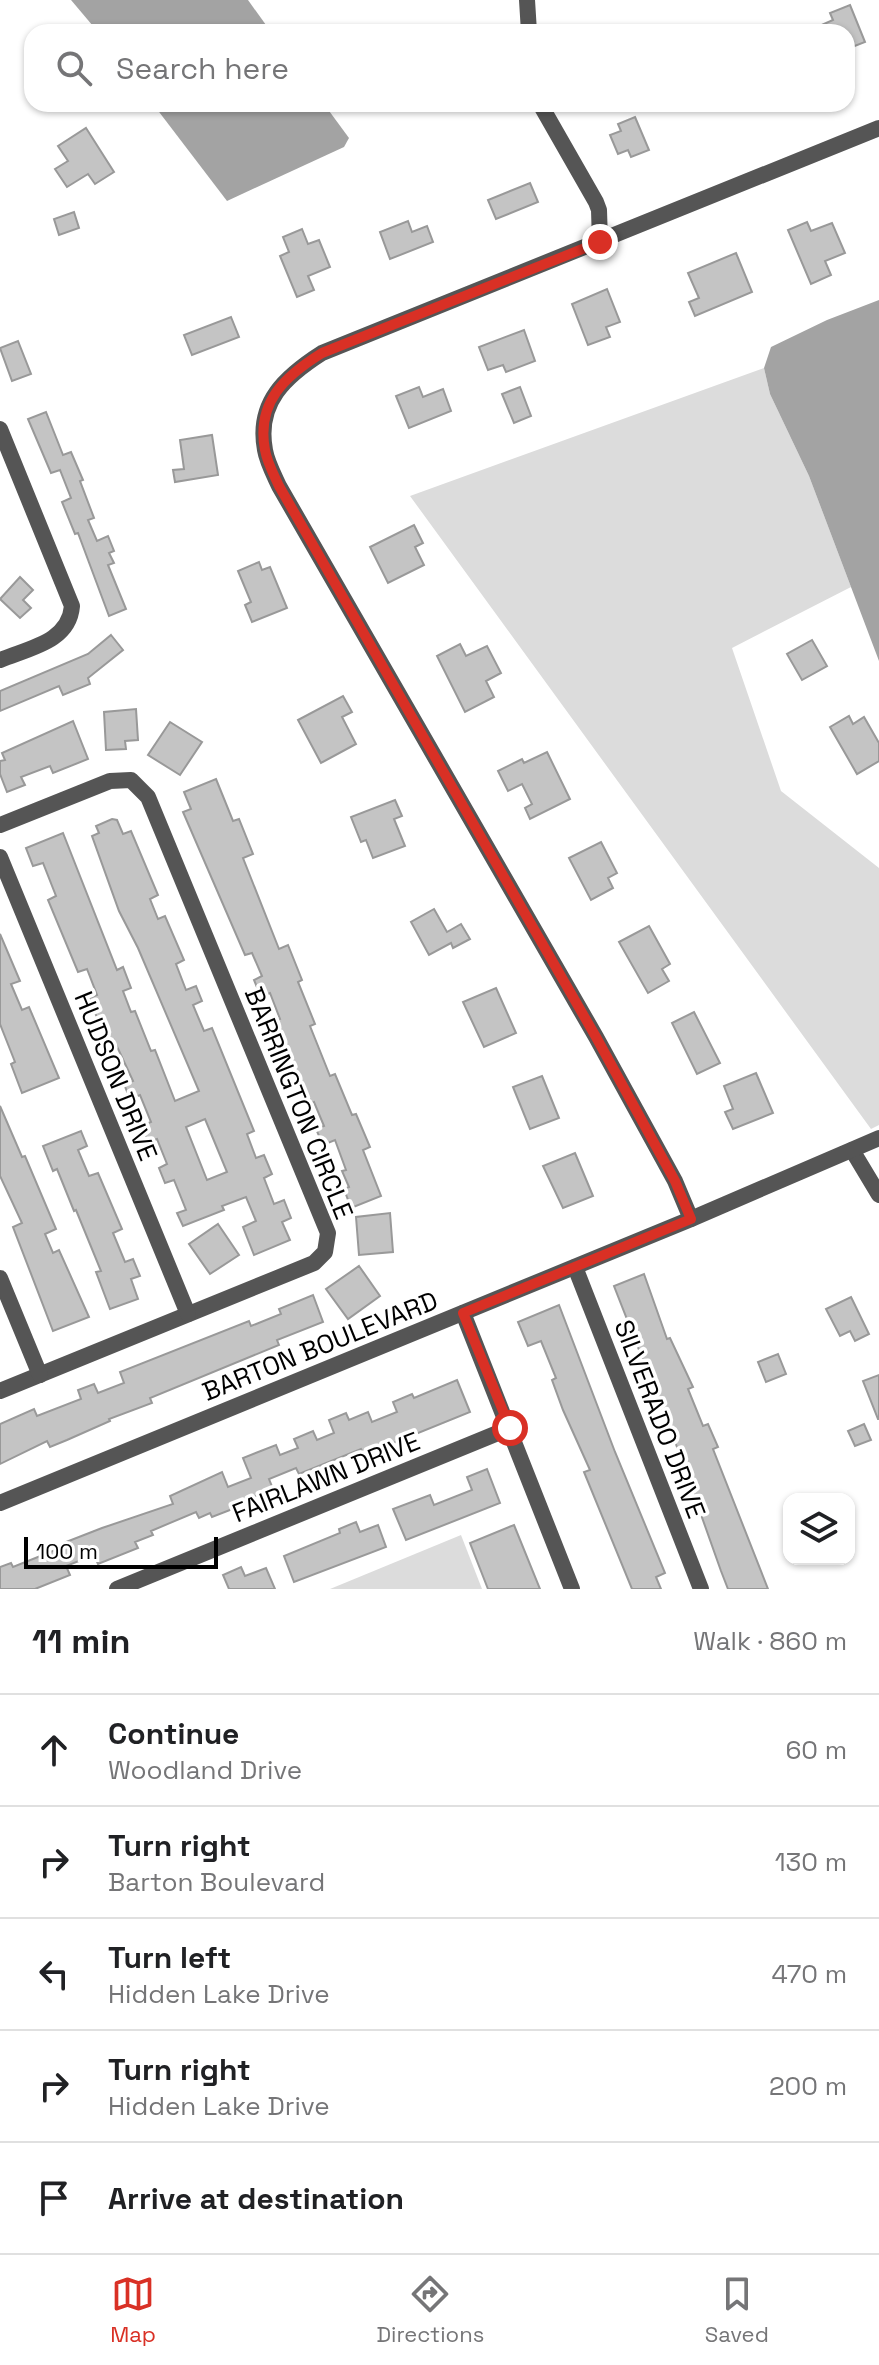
<!DOCTYPE html>
<meta charset="utf-8">
<style>
body{margin:0;font-family:"Space Grotesk",sans-serif;background:#f6f6f6;color:#202124}
.controls{position:absolute;right:24px;bottom:24px;display:grid;overflow:hidden;border-radius:16px;box-shadow:0 2px 6px #0004}
.controls button{width:72px;height:72px;display:grid;place-items:center;padding:0;border:0;border-bottom:2px solid #e0e0e0;background:#fff;color:#202124;font:40px sans-serif}
.scale{position:absolute;left:24px;bottom:20px;width:194px;box-sizing:border-box;padding-left:8px;border:4px solid #000;border-top:0;font-size:22px;line-height:28px;white-space:nowrap;color:#000;-webkit-text-stroke:6px #fff;paint-order:stroke}
.stop{position:absolute;width:24px;height:24px;margin:-18px;border:6px solid #d93025;border-radius:50%;background:#fff}
.stop.end{background:#d93025;border-color:#fff;box-shadow:0 2px 8px #0008}
.list{margin:0;padding:0;list-style:none}
h2{display:flex;justify-content:space-between;align-items:center;height:104px;margin:0;padding:0 32px;font-size:34px}
h2 small{font-size:26px;font-weight:400;color:#757577}
.list li{display:grid;grid-template-columns:52px 1fr auto;gap:24px;align-items:center;box-sizing:border-box;height:112px;padding:0 32px;border-top:2px solid #e0e0e0}
.list b{display:block;font-size:30px;white-space:nowrap}
.list p{margin:0;font-size:26px;white-space:nowrap;color:#757577}
.list em{font-size:26px;font-style:normal;color:#757577}
.icon{flex:none;width:44px;height:44px;fill:none;stroke:currentColor;stroke-width:2;stroke-linecap:round;stroke-linejoin:round}
.map{position:relative;flex:none;width:879px;height:1589px;overflow:hidden}
.search{position:absolute;background:#fff;box-shadow:0 2px 6px #0004;left:24px;right:24px;top:24px;height:88px;display:flex;align-items:center;gap:20px;box-sizing:border-box;padding:0 28px;border-radius:24px;color:#757577;font-size:30px}
.sheet{height:664px;background:#fff}
nav{display:flex;justify-content:space-around;align-items:center;box-sizing:border-box;height:112px;border-top:2px solid #e0e0e0;background:#fff;font-size:22px;color:#757577}
nav a{display:grid;justify-items:center;gap:4px}
nav .on{color:#d93025}
.map>svg:first-child{display:block}
.green{fill:#dcdcdc}
.water{fill:#a3a3a3}
.building{fill:#c4c4c4;stroke:#999;stroke-width:2;fill-rule:evenodd}
.lines{fill:none;stroke-linecap:round;stroke-linejoin:round}
.minor{stroke:#555;stroke-width:16}
.route{stroke:#d93025;stroke-width:10}
.labels{text-anchor:middle;dominant-baseline:central;stroke-width:7;stroke-linejoin:round;paint-order:stroke}
.street-label{font-size:26px;fill:#000;stroke:#fff}
</style>
<div class="map">
<svg width="879" height="1589" viewBox="0 0 879 1589">
<rect width="100%" height="100%" fill="#fff"/>
<g class="green">
<polygon points="764,368 770,394 809,476 851,587 732,648 781,791 879,868 879,1125 871,1129 410,496"/>
<polygon points="461,1535 482,1589 330,1589"/>
</g>
<g class="water">
<polygon points="71,0 248,0 271,32 98,32"/>
<polygon points="153,104 324,104 349,138 344,147 227,201"/>
<polygon points="879,300 879,661 809,476 770,394 764,368 771,347 827,320"/>
</g>
<g class="building">
<polygon points="850,5 865,42 847,49 847,32 806,32 833,20 830,13"/>
<polygon points="635,117 649,150 631,157 628,150 618,154 610,135 621,131 618,124"/>
<polygon points="86,128 114,172 95,184 88,174 67,187 55,169 68,161 58,146"/>
<polygon points="530,183 538,202 496,219 488,200"/>
<polygon points="74,212 79,228 59,235 54,219"/>
<polygon points="408,221 412,232 427,226 433,242 390,259 380,232"/>
<polygon points="807,222 811,231 832,223 845,253 825,261 831,275 811,284 788,230"/>
<polygon points="302,229 308,244 319,240 330,267 308,276 314,290 297,297 280,256 289,252 283,237"/>
<polygon points="736,253 752,292 695,316 689,302 699,298 688,273"/>
<polygon points="607,289 620,322 606,327 610,337 588,345 572,304"/>
<polygon points="231,317 239,337 192,355 184,335"/>
<polygon points="524,330 535,361 506,372 503,365 488,370 479,347"/>
<polygon points="18,341 31,374 12,381 0,348"/>
<polygon points="419,387 423,397 443,389 451,411 409,428 396,396"/>
<polygon points="520,387 531,416 514,423 502,394"/>
<polygon points="46,412 63,455 71,452 83,480 80,481 94,518 88,520 97,541 108,536 114,551 109,553 114,563 108,565 126,609 109,616 78,533 75,534 62,502 71,498 60,470 51,473 28,419"/>
<polygon points="212,435 218,475 175,482 173,470 184,469 180,440"/>
<polygon points="414,525 423,543 415,547 424,565 388,583 370,547"/>
<polygon points="259,562 262,570 270,567 287,608 252,622 245,605 251,602 238,571"/>
<polygon points="20,577 33,590 23,600 31,608 20,618 0,599"/>
<polygon points="111,635 123,650 88,678 90,684 63,695 59,686 0,711 0,691 88,654"/>
<polygon points="812,640 827,666 802,680 787,654"/>
<polygon points="460,644 466,656 487,646 501,673 486,681 494,697 465,712 437,656"/>
<polygon points="343,696 352,712 342,717 356,744 321,763 298,720"/>
<polygon points="136,709 138,740 125,741 126,749 106,750 104,712"/>
<polygon points="849,716 853,724 864,717 879,743 879,761 857,774 830,727"/>
<polygon points="73,721 88,759 53,773 50,766 21,777 25,785 7,792 0,774 0,761 5,760 2,753"/>
<polygon points="170,722 202,742 180,775 148,755"/>
<polygon points="547,752 570,799 530,819 525,808 532,804 522,784 508,791 498,771 522,759 524,763"/>
<polygon points="216,779 233,821 239,819 253,854 243,858 279,949 288,945 302,980 298,982 315,1024 310,1026 330,1076 335,1074 352,1115 356,1114 370,1147 363,1150 381,1196 351,1208 344,1189 349,1187 342,1171 346,1170 335,1140 323,1145 316,1129 324,1126 314,1102 306,1105 281,1037 279,1038 272,1022 280,1019 270,993 261,997 254,980 262,976 252,953 245,955 183,812 191,809 184,792"/>
<polygon points="395,800 402,816 394,819 405,846 373,858 366,840 361,842 351,817"/>
<path d="M112,819L117,820L123,834L131,831L158,895L150,899L158,919L165,916L184,960L176,964L186,990L196,986L202,1001L193,1005L204,1031L212,1028L254,1131L247,1134L256,1158L264,1155L272,1174L264,1178L274,1204L284,1200L291,1218L282,1222L290,1240L254,1255L243,1227L256,1221L246,1197L222,1206L224,1210L183,1226L177,1213L186,1210L174,1180L165,1183L159,1168L167,1164L157,1139L148,1142L141,1126L151,1122L140,1095L130,1099L124,1084L133,1081L114,1040L107,1042L89,998L97,995L87,969L78,972L48,900L56,896L43,863L33,866L26,848L63,833L117,970L123,967L131,988L123,991L131,1012L135,1011L151,1051L155,1050L175,1101L199,1091L138,948L119,911L92,836L99,833L96,826ZM205,1119L227,1172L207,1180L186,1127Z"/>
<polygon points="601,842 617,873 608,878 613,888 591,900 569,858"/>
<polygon points="434,909 447,932 461,924 470,939 453,948 451,943 429,955 411,922"/>
<polygon points="649,926 670,964 662,969 669,981 648,993 619,942"/>
<polygon points="0,934 20,981 11,984 22,1010 29,1007 59,1078 22,1093 11,1064 15,1062 0,1024"/>
<polygon points="496,988 516,1033 484,1047 463,1002"/>
<polygon points="694,1012 720,1063 697,1074 672,1023"/>
<polygon points="756,1073 773,1113 733,1129 725,1112 733,1109 724,1086"/>
<polygon points="542,1076 559,1118 530,1129 513,1087"/>
<polygon points="0,1106 22,1157 25,1156 56,1229 45,1234 53,1253 59,1250 89,1317 53,1331 13,1227 22,1223 0,1176"/>
<polygon points="81,1131 87,1146 78,1150 89,1176 98,1173 122,1229 113,1233 125,1262 133,1259 140,1276 131,1279 138,1299 110,1309 96,1272 101,1271 76,1210 74,1211 57,1169 53,1171 43,1146"/>
<polygon points="575,1153 593,1196 563,1208 543,1166"/>
<polygon points="390,1213 393,1252 359,1255 356,1217"/>
<polygon points="218,1224 239,1255 210,1274 189,1244"/>
<polygon points="359,1266 380,1296 348,1319 326,1289"/>
<polygon points="644,1274 667,1339 670,1338 693,1387 688,1389 703,1426 708,1424 718,1447 713,1449 768,1589 728,1589 721,1571 677,1447 614,1286"/>
<polygon points="313,1295 323,1322 277,1340 279,1345 150,1398 152,1403 109,1419 110,1421 67,1440 50,1447 47,1441 0,1464 0,1424 34,1409 37,1416 81,1399 78,1390 94,1384 98,1393 124,1383 120,1372 249,1321 251,1326 281,1314 279,1309"/>
<polygon points="851,1297 869,1334 855,1341 850,1331 840,1336 826,1309"/>
<polygon points="559,1305 615,1452 665,1573 656,1577 661,1589 632,1589 584,1472 590,1470 563,1410 552,1380 556,1378 541,1341 528,1346 518,1322"/>
<polygon points="778,1354 786,1374 766,1382 758,1362"/>
<polygon points="879,1375 879,1419 878,1419 863,1381"/>
<polygon points="457,1380 470,1412 364,1455 361,1449 299,1474 296,1468 269,1479 273,1489 246,1500 248,1503 212,1517 210,1513 199,1518 196,1512 151,1531 153,1535 135,1542 138,1548 98,1564 94,1555 66,1566 70,1575 35,1589 0,1589 0,1567 11,1563 13,1567 68,1545 66,1542 102,1528 173,1504 170,1496 222,1472 228,1487 251,1478 243,1458 276,1445 280,1455 298,1448 294,1439 313,1431 317,1440 334,1433 329,1420 346,1413 349,1420 368,1412 372,1422 397,1412 393,1402 412,1394 414,1398"/>
<polygon points="864,1424 871,1440 855,1446 848,1431"/>
<polygon points="487,1469 500,1503 406,1540 393,1509 430,1495 434,1505 472,1490 467,1477"/>
<polygon points="356,1522 360,1532 378,1525 386,1547 294,1582 284,1556 340,1533 339,1529"/>
<polygon points="514,1525 540,1589 488,1589 470,1543"/>
<polygon points="241,1567 245,1576 266,1568 275,1589 229,1589 223,1575"/>
</g>
<g class="lines">
<g class="minor">
<polyline points="527,0 529,32"/>
<polyline points="540,104 596,202 599,210 600,242"/>
<path d="M0,429L72,606C69,642 29,648 0,660"/>
<polyline points="0,825 110,781 131,780 148,797 328,1233 325,1252 314,1263 0,1391"/>
<polyline points="0,857 188,1314"/>
<polyline points="852,1150 879,1195"/>
<path d="M691,1219L675,1181L596,1037L279,486C274,475 267,462 265,450C256,402 286,376 322,353L879,128"/>
<polyline points="575,1267 701,1589"/>
<polyline points="0,1278 40,1375"/>
<polyline points="463,1313 572,1589"/>
<polyline points="0,1503 691,1219 879,1138"/>
<polyline points="117,1589 510,1428"/>
</g>
</g>
<g class="lines">
<path class="route" d="M510,1428L463,1313L691,1219L675,1181L596,1037L279,486C274,475 267,462 265,450C256,402 285,376 322,353L600,242"/>
</g>
<g class="labels">
<g class="street-label">
<text transform="translate(116 1076) rotate(68)">HUDSON DRIVE</text>
<text transform="translate(299 1103) rotate(68)">BARRINGTON CIRCLE</text>
<text transform="translate(320 1346) rotate(-22)">BARTON BOULEVARD</text>
<text transform="translate(660 1419) rotate(69)">SILVERADO DRIVE</text>
<text transform="translate(326 1477) rotate(-22)">FAIRLAWN DRIVE</text>
</g>
</g>
</svg>
<div class="controls">
<button><svg class="icon" aria-label="layers" viewBox="0 0 24 24"><path d="M12 4l9 5-9 5-9-5zM3 14l9 5 9-5"/></svg></button>
</div>
<div class="scale">100 m</div>
<div class="stop" style="left:510px;top:1428px"></div>
<div class="stop end" style="left:600px;top:242px"></div>
<div class="search"><svg class="icon" aria-label="search" viewBox="0 0 24 24"><circle cx="10" cy="10" r="6"/><path d="M15 15l6 6"/></svg>Search here</div>
</div>
<section class="sheet">
<h2>11 min<small>Walk · 860 m</small></h2>
<ul class="list">
<li><svg class="icon" aria-label="ahead" viewBox="0 0 24 24"><path d="M12 20V5M6 11l6-6 6 6"/></svg><div><b>Continue</b><p>Woodland Drive</p></div><em>60 m</em></li>
<li><svg class="icon" aria-label="right" viewBox="0 0 24 24"><path d="M7 20v-9h11M14 6l5 5-5 5"/></svg><div><b>Turn right</b><p>Barton Boulevard</p></div><em>130 m</em></li>
<li><svg class="icon" aria-label="left" viewBox="0 0 24 24"><path d="M17 20v-9H6M10 6l-5 5 5 5"/></svg><div><b>Turn left</b><p>Hidden Lake Drive</p></div><em>470 m</em></li>
<li><svg class="icon" aria-label="right" viewBox="0 0 24 24"><path d="M7 20v-9h11M14 6l5 5-5 5"/></svg><div><b>Turn right</b><p>Hidden Lake Drive</p></div><em>200 m</em></li>
<li><svg class="icon" aria-label="arrive" viewBox="0 0 24 24"><path d="M6 21V4h12l-3 4 3 4H6"/></svg><div><b>Arrive at destination</b></div></li>
</ul>
</section>
<nav>
<a class="on"><svg class="icon" aria-label="map" viewBox="0 0 24 24"><path d="M3 6l6-2 6 2 6-2v14l-6 2-6-2-6 2zM9 4v14M15 6v14"/></svg>Map</a>
<a><svg class="icon" aria-label="directions" viewBox="0 0 24 24"><path d="M12 3l9 9-9 9-9-9zM9 14v-3h6M13 9l2 2-2 2"/></svg>Directions</a>
<a><svg class="icon" aria-label="saved" viewBox="0 0 24 24"><path d="M7 4h10v16l-5-4-5 4z"/></svg>Saved</a>
</nav>
